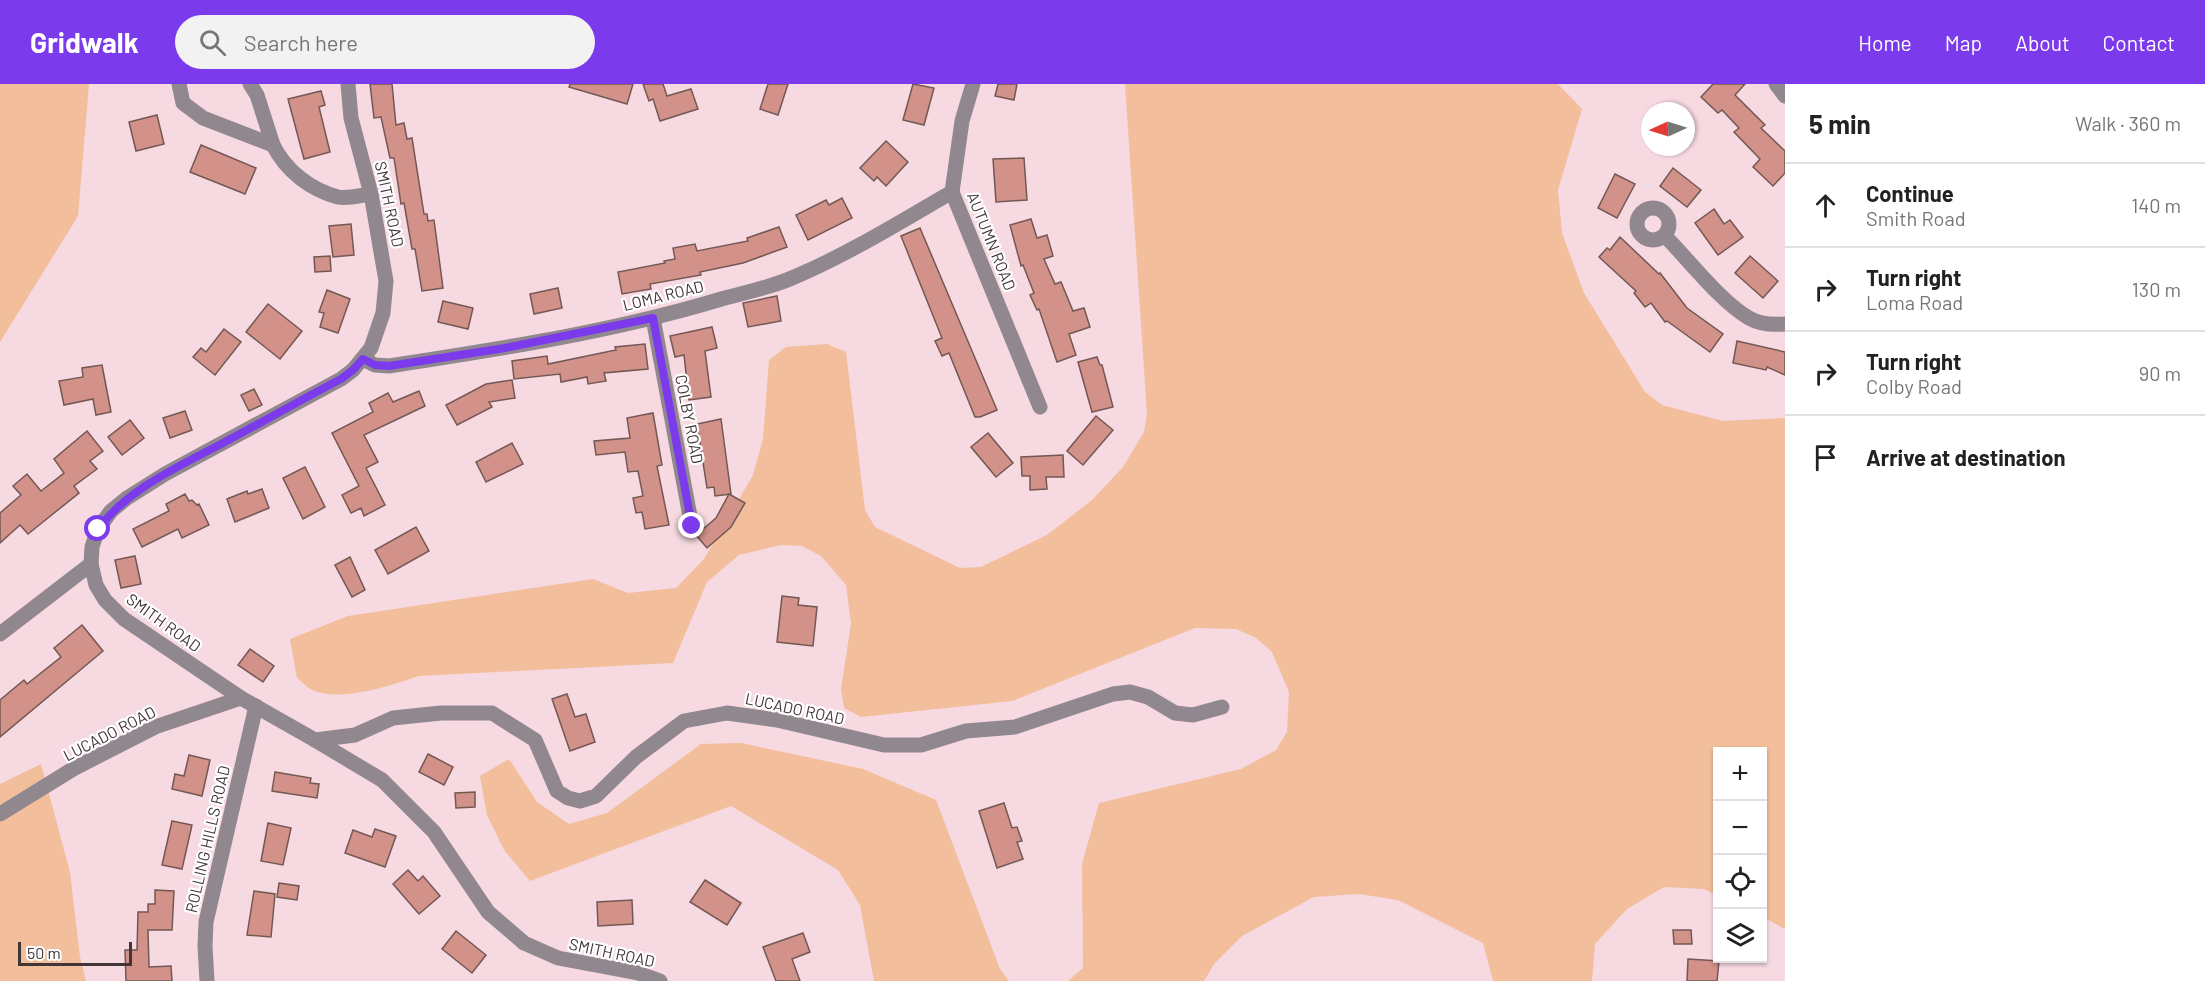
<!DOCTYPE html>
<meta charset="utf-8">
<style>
body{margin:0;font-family:Barlow,sans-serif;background:#f2f2f2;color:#222}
.controls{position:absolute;right:18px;bottom:18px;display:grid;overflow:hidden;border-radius:0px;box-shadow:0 2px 4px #0004}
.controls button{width:54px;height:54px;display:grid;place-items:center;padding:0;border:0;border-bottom:2px solid #e0e0e0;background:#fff;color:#222;font:30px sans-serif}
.compass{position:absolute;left:1641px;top:18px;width:54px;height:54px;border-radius:50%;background:#fff;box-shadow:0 2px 4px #0004;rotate:266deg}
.scale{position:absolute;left:18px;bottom:15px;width:114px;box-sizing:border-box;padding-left:6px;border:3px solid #413538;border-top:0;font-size:16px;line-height:21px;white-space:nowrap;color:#413538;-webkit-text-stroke:4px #fff;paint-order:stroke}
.stop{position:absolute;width:18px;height:18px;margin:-14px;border:4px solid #7c3aed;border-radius:50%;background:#fff}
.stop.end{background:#7c3aed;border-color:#fff;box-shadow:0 2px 6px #0008}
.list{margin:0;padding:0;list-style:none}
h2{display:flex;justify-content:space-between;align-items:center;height:78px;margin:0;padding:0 24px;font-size:26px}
h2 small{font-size:20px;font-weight:400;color:#767676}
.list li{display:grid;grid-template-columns:39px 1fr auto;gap:18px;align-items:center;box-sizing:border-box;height:84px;padding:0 24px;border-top:2px solid #e0e0e0}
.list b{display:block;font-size:22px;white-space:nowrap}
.list p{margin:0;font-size:20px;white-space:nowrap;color:#767676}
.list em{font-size:20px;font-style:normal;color:#767676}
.icon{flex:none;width:33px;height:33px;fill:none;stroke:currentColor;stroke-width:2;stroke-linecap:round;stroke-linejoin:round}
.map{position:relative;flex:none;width:1785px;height:897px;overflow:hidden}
header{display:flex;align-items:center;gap:36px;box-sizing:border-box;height:84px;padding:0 30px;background:#7c3aed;color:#fff}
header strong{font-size:28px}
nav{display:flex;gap:33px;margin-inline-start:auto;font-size:21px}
.search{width:420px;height:54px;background:#f2f2f2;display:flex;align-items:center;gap:15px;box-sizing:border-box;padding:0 21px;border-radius:33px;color:#767676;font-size:22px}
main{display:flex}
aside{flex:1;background:#fff}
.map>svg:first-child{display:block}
.green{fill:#f2be9b}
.building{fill:#d29189;stroke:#735854;stroke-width:1.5}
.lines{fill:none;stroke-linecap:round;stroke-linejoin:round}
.minor{stroke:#91878f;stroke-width:15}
.route{stroke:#7c3aed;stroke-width:8}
.labels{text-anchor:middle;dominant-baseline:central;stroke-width:4.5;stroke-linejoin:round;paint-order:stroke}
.street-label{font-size:16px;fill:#413538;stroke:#fff}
</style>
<header>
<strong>Gridwalk</strong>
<div class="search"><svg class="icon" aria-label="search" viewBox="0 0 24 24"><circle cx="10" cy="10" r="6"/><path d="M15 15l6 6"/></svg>Search here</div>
<nav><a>Home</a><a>Map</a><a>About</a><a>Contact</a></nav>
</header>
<main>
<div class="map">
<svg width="1785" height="897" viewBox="0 0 1785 897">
<rect width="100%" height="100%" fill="#f7d9e1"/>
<g class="green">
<polygon points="0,0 89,0 78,132 0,258"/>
<path d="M1125,0H1558L1582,25L1558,106L1562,149L1584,209L1645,308L1662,321L1723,337L1785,334V845L1763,833L1762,668H1718L1717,811L1704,805L1664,803L1627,825L1595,860L1592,897H1493L1483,859L1398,816L1359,810L1314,813L1242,852L1214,880L1204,897H1068L1083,884L1082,780L1099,719L1241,685L1276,666L1287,648L1289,608L1272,568L1256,554L1236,545L1195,544L1012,617L861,633L844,624L841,605L851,540L846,501L821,472L802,462L781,461L739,471L707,498L673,579L419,592C392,601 340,619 312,606C307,603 302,598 297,594L290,555L348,532L593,495L628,509L676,504L704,475L753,391L763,355L769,276L786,263L827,260L846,268L865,426L875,443L960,484L981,483L1047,451L1092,416L1123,383L1144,348L1147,330Z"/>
<polygon points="741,659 863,685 936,716 1000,885 1009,897 874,897 860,821 838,786 731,722 530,797 504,766 487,731 480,692 509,675 537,718 569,740 607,729 701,660"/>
<polygon points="41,680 70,788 80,873 86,897 0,897 0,700"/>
</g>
<g class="building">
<polygon points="370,0 392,0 396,41 404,39 407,55 412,54 424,130 427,130 428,137 434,136 443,204 422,207 415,165 412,165 404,119 401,120 394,74 390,74 381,33 374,34"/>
<polygon points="570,0 633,0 627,20 569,3"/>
<polygon points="643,0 663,0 667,12 691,5 698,25 660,37 653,15 649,17"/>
<polygon points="768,0 788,0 778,31 760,25"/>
<polygon points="913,0 934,4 924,41 903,36"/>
<polygon points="998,0 1017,0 1014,16 995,12"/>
<polygon points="1713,0 1745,0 1735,11 1765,41 1761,44 1785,67 1785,89 1773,102 1753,83 1760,75 1734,48 1739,44 1722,26 1718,29 1701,13"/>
<polygon points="321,7 325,21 319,23 330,68 304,75 288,15"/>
<polygon points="157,31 164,60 136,67 129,38"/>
<polygon points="886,57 908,78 886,102 877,93 874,97 860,84"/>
<polygon points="201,61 256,84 245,110 190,88"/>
<polygon points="1024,74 1027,116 996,118 993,75"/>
<polygon points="1673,84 1701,106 1687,123 1660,102"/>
<polygon points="1615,90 1635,100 1617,134 1598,124"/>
<polygon points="842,114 852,134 808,156 796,131 826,116 829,121"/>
<polygon points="1714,125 1724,140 1730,136 1743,153 1718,171 1695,139"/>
<polygon points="1031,135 1037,154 1047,151 1053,172 1044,175 1055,200 1061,198 1073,227 1084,224 1090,243 1069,250 1076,271 1057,278 1039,225 1037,226 1030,211 1034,209 1023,181 1021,182 1010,141"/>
<polygon points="351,140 354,171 333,173 329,142"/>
<polygon points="779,143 787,163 743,179 700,188 701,191 650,200 651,205 622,210 618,188 665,179 664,177 675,175 673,164 695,160 697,167 748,157 747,154"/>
<polygon points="920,144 997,326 980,333 975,333 949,269 942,272 935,257 942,254 901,152"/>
<polygon points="1620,153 1659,190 1660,189 1687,224 1723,250 1710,268 1667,237 1665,238 1651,219 1645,223 1634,209 1636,207 1599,173 1607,164 1610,166"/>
<polygon points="330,172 331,187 315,188 314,173"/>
<polygon points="1750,172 1778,197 1763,214 1735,189"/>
<polygon points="558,204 562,224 534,230 530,210"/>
<polygon points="327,206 350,215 338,249 320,243 324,229 319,228"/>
<polygon points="777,212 781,237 748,243 743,219"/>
<polygon points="443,217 473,224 468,245 438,238"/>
<polygon points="268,220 302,247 280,275 246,248"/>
<polygon points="712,243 717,264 705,267 711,313 689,316 684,271 675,273 670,252"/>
<polygon points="224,245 241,258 215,291 193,273 201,264 206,268"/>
<polygon points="1737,257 1785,268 1785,291 1767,283 1766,286 1733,279"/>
<polygon points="645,260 648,285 604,289 606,297 588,300 587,293 561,298 560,290 514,295 512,277 547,272 548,280 616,266 615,263"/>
<polygon points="1097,273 1100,281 1102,281 1113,323 1092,328 1078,278"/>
<polygon points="102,281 111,328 96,331 93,315 64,321 59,297 83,293 82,284"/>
<polygon points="512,296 515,314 489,318 492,323 457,341 446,321 486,300"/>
<polygon points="254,305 262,321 249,327 241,311"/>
<polygon points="419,307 425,322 364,351 378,378 366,384 385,421 364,432 361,424 351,429 342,411 359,402 332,349 373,328 369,319 388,309 393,318"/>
<polygon points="185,327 192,346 170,354 163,334"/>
<polygon points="653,329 662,381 657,382 669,441 645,445 642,428 636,429 633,414 643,412 638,387 628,388 625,368 596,371 594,357 630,354 627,334"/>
<polygon points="1096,332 1113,346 1083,381 1067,367"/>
<polygon points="721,335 731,410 715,412 714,403 707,404 697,340"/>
<polygon points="130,336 144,354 122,371 108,353"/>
<polygon points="87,347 103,367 90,377 97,385 74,402 79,409 28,450 20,441 0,459 0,429 21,411 13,402 27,390 41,407 64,389 54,375"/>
<polygon points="988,349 1013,379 996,393 971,363"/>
<polygon points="512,359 523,380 486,398 476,378"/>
<polygon points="1063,371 1064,393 1046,393 1047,405 1030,406 1030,392 1022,392 1021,373"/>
<polygon points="305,383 325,423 303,435 283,394"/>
<polygon points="262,405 269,424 235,438 227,415 247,407 248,410"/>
<polygon points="185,410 189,417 192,416 197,421 199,420 209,441 182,454 178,445 142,463 133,445 169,427 166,420"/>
<polygon points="729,410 745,419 731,443 707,464 696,451 716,434"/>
<polygon points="416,443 429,467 388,490 375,466"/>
<polygon points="135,472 141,500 121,504 115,476"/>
<polygon points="350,473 365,506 352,513 335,481"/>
<polygon points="782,512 799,514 798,521 817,523 813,562 777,558"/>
<polygon points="82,541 103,567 0,653 0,616 24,596 27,600 61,573 54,564"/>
<polygon points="250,565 274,582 263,598 238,581"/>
<polygon points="567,610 575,633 586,630 595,658 570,667 552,615"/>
<polygon points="428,670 453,683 444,701 419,688"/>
<polygon points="189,671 210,676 202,712 172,705 175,690 184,692"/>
<polygon points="275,688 311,694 310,699 319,700 317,714 272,707"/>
<polygon points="475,708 475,723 456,724 455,709"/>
<polygon points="1004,719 1012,744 1017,743 1022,757 1017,758 1023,775 997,784 979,727"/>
<polygon points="172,737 192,741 182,785 162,781"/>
<polygon points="268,739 291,744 283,781 261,777"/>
<polygon points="375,745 396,752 385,783 345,769 353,746 372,753"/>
<polygon points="408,786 418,797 423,792 440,812 419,830 393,800"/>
<polygon points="705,796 741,819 727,841 690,818"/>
<polygon points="279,799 299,802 297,816 277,813"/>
<polygon points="155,806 174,807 172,846 148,846 149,883 171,882 172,897 126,897 125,866 137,866 138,828 148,828 148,820 155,820"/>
<polygon points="254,807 275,810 271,853 247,851"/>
<polygon points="632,816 633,840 598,842 597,818"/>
<polygon points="1673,846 1691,846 1692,860 1674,860"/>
<polygon points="456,847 486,871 472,889 442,865"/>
<polygon points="803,849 810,868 792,875 800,897 776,897 763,863"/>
<polygon points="1688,875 1719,877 1717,897 1687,897"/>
</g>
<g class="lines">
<g class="minor">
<polyline points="179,0 183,19 203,34 273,61 257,11 250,0"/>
<polyline points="348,0 351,34 371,110 386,197 383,229 371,264 353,286 341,295 165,390 127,414 111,427 98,445 92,463 91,480 96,501 105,516 124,535 241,614 315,656 382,696 434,748 488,828 524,859 558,874 638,889 660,897"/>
<polyline points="973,0 962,37 952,108 1040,323"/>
<polyline points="1776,0 1785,12"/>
<path d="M273,61C286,87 311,106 338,113C348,115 362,111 371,110"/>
<circle cx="1653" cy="140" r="16"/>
<path d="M1665,152C1688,175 1721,218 1749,234C1759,240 1773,241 1785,240"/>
<polyline points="653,234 692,443"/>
<path d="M363,275L375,281L389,282C500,265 611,248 718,216C742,209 769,204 792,194C847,171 900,138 952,108"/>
<polyline points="0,550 91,480"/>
<polyline points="315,656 355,651 393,634 441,629 492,629 535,656 557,707 568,714 580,717 596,712 636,673 684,637 727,629 777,636 884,661 921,661 966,647 1015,643 1113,610 1130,608 1148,613 1175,629 1193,631 1222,623"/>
<polyline points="0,730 73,685 155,643 241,614"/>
<polyline points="207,897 205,862 206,838 256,622"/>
</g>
</g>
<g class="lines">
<path class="route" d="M98,445C129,404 178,383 223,359C262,338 301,316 341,295L353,286L363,275L375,281L389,282L505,264L653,234L692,442"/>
</g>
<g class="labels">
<g class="street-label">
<text transform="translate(390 120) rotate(78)">SMITH ROAD</text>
<text transform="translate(992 157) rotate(68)">AUTUMN ROAD</text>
<text transform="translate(663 211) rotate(-14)">LOMA ROAD</text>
<text transform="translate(690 335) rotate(79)">COLBY ROAD</text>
<text transform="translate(164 538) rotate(36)">SMITH ROAD</text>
<text transform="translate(795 624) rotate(12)">LUCADO ROAD</text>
<text transform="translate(109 649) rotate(-27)">LUCADO ROAD</text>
<text transform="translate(207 755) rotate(-77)">ROLLING HILLS ROAD</text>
<text transform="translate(612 868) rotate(12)">SMITH ROAD</text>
</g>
</g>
</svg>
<div class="controls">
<button>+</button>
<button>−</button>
<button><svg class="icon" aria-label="locate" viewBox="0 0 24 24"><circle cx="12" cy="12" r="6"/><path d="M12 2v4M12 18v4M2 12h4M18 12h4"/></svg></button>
<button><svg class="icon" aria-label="layers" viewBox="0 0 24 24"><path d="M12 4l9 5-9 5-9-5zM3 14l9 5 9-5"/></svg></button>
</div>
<svg class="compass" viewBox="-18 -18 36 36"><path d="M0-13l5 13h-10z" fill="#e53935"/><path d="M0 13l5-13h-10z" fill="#767676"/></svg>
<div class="scale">50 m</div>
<div class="stop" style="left:98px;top:445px"></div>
<div class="stop end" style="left:692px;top:442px"></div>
</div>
<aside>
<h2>5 min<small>Walk · 360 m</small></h2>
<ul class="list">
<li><svg class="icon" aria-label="ahead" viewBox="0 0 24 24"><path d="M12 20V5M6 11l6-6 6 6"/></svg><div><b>Continue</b><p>Smith Road</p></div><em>140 m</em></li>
<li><svg class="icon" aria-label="right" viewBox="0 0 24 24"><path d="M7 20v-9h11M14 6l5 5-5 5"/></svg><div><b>Turn right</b><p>Loma Road</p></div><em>130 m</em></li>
<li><svg class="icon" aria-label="right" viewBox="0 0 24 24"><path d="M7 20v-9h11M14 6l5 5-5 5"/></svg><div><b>Turn right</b><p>Colby Road</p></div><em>90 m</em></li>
<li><svg class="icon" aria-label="arrive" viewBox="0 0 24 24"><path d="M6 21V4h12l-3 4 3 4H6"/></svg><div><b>Arrive at destination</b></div></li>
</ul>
</aside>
</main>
